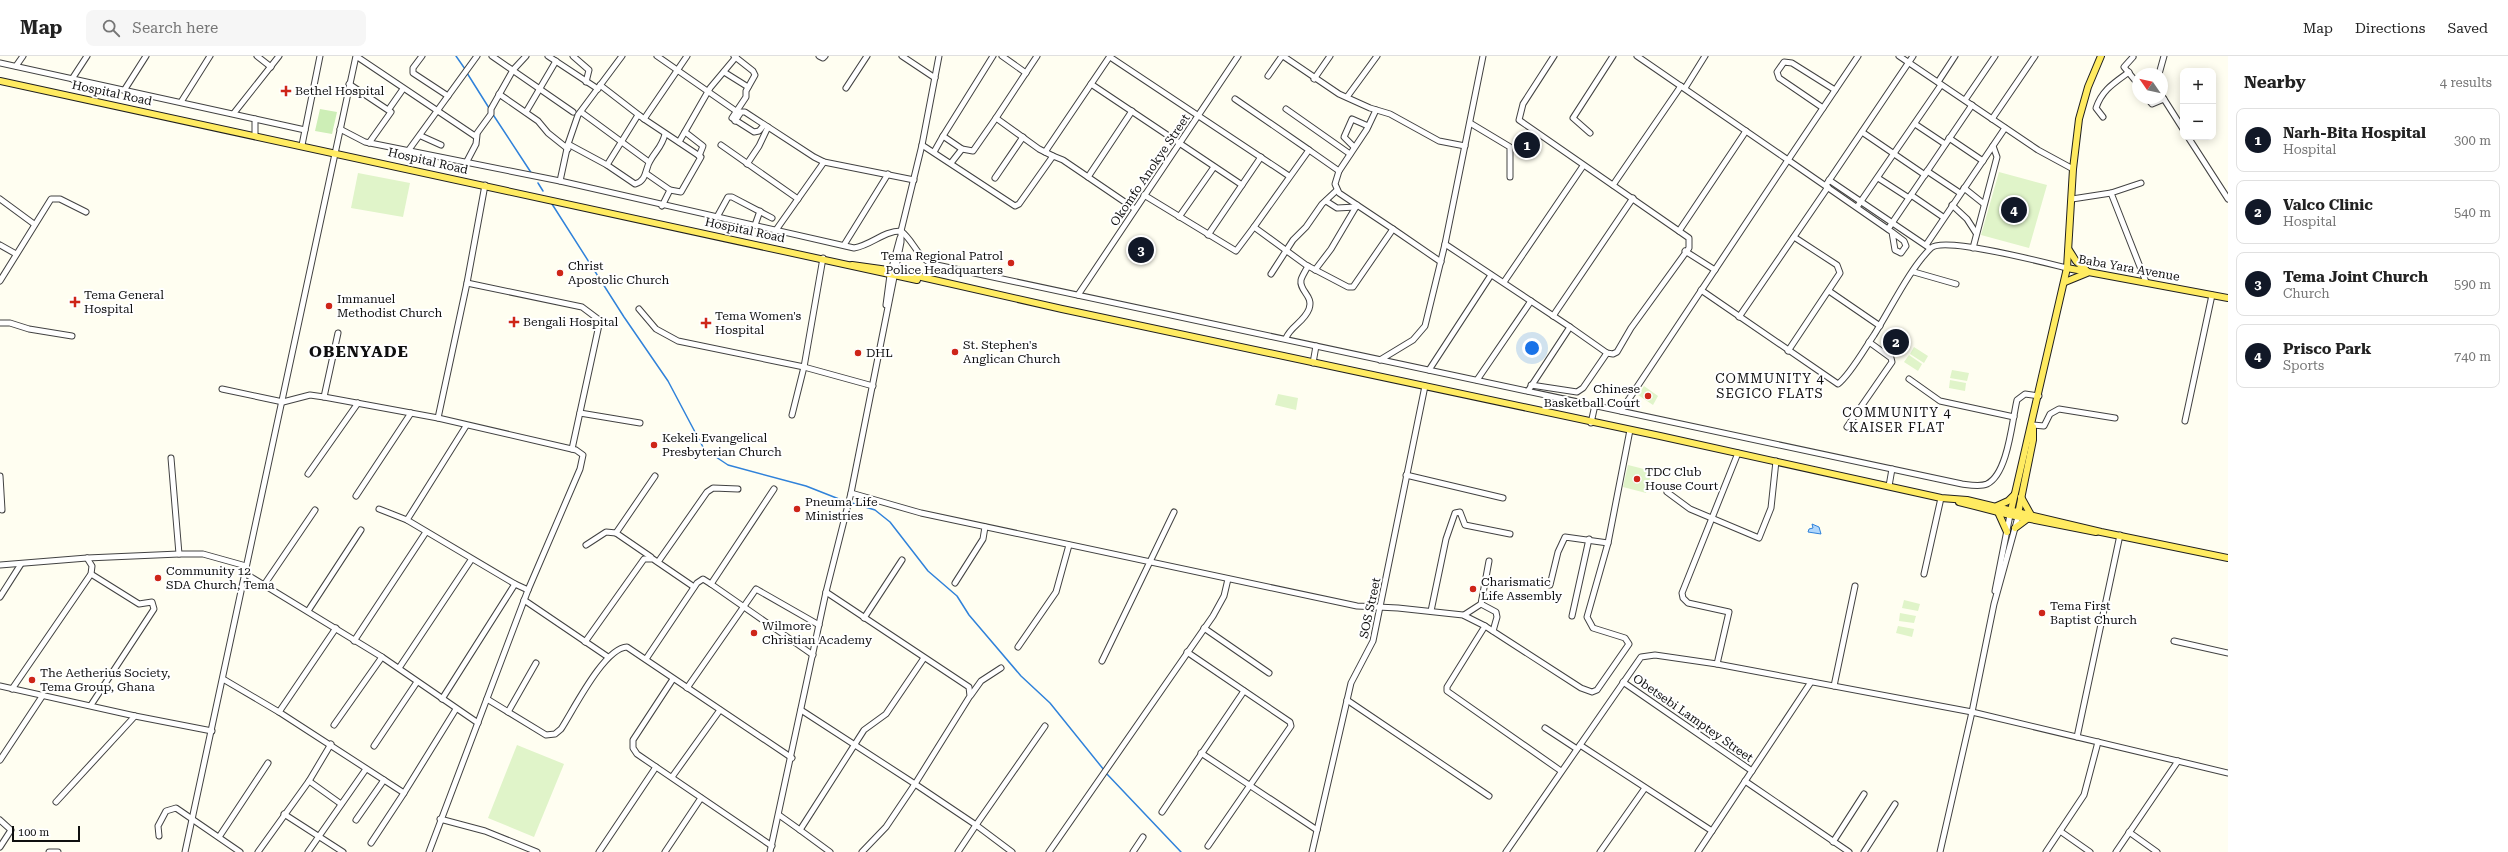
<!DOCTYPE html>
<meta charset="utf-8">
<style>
body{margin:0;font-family:"Roboto Serif",serif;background:#f6f6f6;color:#222}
.controls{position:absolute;right:12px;top:12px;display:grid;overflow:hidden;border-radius:8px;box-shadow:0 2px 10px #0003}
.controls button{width:36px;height:36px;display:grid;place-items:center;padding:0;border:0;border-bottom:1px solid #e0e0e0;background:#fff;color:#222;font:20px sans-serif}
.compass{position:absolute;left:2132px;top:12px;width:36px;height:36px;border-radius:50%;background:#fff;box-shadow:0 2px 10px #0003;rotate:304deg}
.scale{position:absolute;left:12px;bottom:10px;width:68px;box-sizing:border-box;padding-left:4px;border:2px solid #0f0f0f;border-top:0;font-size:11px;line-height:14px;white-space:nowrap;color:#0f0f0f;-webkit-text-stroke:3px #fff;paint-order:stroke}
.you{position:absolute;left:1532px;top:292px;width:14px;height:14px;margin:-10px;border:3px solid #fff;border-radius:50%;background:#1a73e8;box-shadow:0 0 0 6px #1a73e833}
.badge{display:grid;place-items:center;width:26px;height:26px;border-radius:50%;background:#111827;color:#fff;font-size:13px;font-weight:700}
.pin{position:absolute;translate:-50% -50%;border:2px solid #fff;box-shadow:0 1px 4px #0006}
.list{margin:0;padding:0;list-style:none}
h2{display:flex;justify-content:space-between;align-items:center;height:52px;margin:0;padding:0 16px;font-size:17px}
h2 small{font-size:13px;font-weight:400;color:#767676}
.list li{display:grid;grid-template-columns:26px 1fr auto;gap:12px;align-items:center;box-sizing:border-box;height:64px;margin:0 8px 8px;padding:0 8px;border:1px solid #e0e0e0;border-radius:8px}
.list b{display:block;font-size:15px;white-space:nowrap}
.list p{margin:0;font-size:13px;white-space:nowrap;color:#767676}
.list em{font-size:13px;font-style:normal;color:#767676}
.icon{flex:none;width:22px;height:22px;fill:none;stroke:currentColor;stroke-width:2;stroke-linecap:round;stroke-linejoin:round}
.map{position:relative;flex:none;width:2228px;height:796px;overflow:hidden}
header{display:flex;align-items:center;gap:24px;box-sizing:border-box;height:56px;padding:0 20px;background:#fff;border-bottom:1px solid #e0e0e0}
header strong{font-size:19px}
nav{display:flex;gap:22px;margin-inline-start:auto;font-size:14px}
.search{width:280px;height:36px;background:#f6f6f6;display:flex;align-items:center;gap:10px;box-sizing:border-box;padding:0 14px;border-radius:8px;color:#767676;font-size:15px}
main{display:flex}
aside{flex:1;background:#fff}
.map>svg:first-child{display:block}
.green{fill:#cdeeb6}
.pitch{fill:#e0f4c9}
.water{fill:#b0d7fc;stroke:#3082da}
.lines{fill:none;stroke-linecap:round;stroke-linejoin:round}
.stream{stroke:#3082da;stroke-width:1.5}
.minor-casing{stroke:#424242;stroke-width:7}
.major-casing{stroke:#202020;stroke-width:8}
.minor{stroke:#fff;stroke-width:5}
.major{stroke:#ffeb61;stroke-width:6}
.poi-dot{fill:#ce2518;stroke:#fff;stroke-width:1.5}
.labels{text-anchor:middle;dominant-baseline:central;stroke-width:4;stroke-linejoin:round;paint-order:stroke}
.poi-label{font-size:12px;fill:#0f0f0f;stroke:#fff;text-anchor:start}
.street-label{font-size:12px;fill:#0f0f0f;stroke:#fff}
.neighbourhood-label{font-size:13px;letter-spacing:1px;fill:#0f0f0f;stroke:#fff}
.district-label{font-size:16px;font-weight:bold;letter-spacing:1px;fill:#0f0f0f;stroke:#fff}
</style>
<header>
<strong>Map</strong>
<div class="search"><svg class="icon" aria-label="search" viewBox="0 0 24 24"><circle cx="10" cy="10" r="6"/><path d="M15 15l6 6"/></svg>Search here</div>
<nav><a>Map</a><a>Directions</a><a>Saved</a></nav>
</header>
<main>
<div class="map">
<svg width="2228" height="796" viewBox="0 0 2228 796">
<rect width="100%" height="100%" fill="#fffef1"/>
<polygon class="green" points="320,53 337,56 332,78 315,75"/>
<g class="pitch">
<polygon points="1999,116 2047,129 2029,192 1981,179"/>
<polygon points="358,117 410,127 403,161 351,152"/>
<polygon points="1914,291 1928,300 1924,307 1910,298"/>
<polygon points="1909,299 1922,308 1918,315 1904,306"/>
<polygon points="1952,314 1969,317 1967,325 1950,322"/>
<polygon points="1950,324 1966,327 1965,335 1949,332"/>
<polygon points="1644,330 1658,340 1653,349 1638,339"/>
<polygon points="1278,338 1298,342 1296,354 1275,349"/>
<polygon points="1628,409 1652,415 1646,437 1623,431"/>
<polygon points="1904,544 1920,548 1918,555 1902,552"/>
<polygon points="1900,557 1916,560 1914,567 1899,565"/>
<polygon points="1898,570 1914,573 1912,581 1896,577"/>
<polygon points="517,689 564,708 534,781 488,762"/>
</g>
<polygon class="water" points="1812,468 1819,471 1821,478 1808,476 1809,473 1813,472"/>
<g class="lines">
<g class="stream">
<polyline points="456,0 465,13"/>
<polyline points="467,17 489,52"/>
<polyline points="492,57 532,118"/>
<polyline points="538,127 543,135"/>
<polyline points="552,148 624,261 668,325 704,393 728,409 806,430 839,443"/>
<polyline points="852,447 875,454 890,466 928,515 957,540 969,559 1021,620 1050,647 1104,714"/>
<polyline points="1106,717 1181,796"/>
</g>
<defs>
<g id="minor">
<polyline points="257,0 271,11"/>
<polyline points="422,0 413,12 413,17 448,40"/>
<polyline points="492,0 573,56"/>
<polyline points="548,0 598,33"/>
<polyline points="573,0 589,14 586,26"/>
<polyline points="657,0 736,55"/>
<polyline points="734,0 753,15 755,19 746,35 746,41 732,62 754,76 759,75 764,69"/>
<polyline points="819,0 823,2 825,0"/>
<polyline points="902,0 935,22"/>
<polyline points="1002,0 1026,17"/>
<polyline points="1037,0 996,62 1039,93 1053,100"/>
<polyline points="1283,0 1339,38 1370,52 1390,58 1439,85 1465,90"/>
<polyline points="1637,0 1788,104 1858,0"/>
<polyline points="1899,0 2038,94 2073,113"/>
<polyline points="1110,1 1289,120"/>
<polyline points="2133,1 2124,11 2138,28"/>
<polyline points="0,7 255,63 255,79"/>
<polyline points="16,10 23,0"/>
<polyline points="724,16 748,31"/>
<polyline points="2159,18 2164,0"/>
<polyline points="1268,20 1282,0"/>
<polyline points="72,23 87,0"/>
<polyline points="1314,23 1330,0"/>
<polyline points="1938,26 1955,0"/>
<polyline points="349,28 391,56 369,87"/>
<polyline points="1091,28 1242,129"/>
<polyline points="600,29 644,63 701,101 681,136 670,134"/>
<polyline points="846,32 867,0"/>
<polyline points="1685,32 1705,0"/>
<polyline points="125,33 146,0"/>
<polyline points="499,38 538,65 548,77 568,93"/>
<polyline points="2162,40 2183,73"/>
<polyline points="1347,41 1377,0"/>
<polyline points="2147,42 2152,48 2164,43"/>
<polyline points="1235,43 1309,94"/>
<polyline points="1965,44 1995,0"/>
<polyline points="181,46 210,0"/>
<polyline points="1823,52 1779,22 1777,16 1784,6 1792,7 1835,34"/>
<polyline points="389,53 403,33"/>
<polyline points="1286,53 1350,98"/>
<polyline points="1376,54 1367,73 1339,115 1335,128 1339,137 1393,173"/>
<polyline points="526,56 556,5"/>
<polyline points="581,56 649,106"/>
<polyline points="234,57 279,0"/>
<path d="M2103,61L2096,52C2102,34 2114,27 2129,16"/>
<polyline points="255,63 305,74"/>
<polyline points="644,63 687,0"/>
<polyline points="1992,63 2035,0"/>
<polyline points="735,65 741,56 745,56 814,101 824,106 914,124"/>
<polyline points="1470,67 1510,91 1510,121"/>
<polyline points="1915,68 1945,88"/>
<path d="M340,73L365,86L560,125L854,192C872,189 883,175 901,175C913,184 917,201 932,208L1962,428C1970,429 1980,431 1987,428C2008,418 2012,365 2017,344L2025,338L2039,340"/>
<polyline points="685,76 703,90 699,100"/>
<polyline points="1862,76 1925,119"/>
<polyline points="1590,77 1573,62 1613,0"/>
<polyline points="421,80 441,89"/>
<polyline points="943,80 993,0"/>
<polyline points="2188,81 2228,143"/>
<polyline points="1949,82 1983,105"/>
<polyline points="679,86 710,32 736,1"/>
<polyline points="568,88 607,109 638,59 640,60"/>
<polyline points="302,89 320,0"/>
<polyline points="721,89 798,143"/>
<polyline points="922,89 1015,150 1019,148 1053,100 1063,104 1135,153"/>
<polyline points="1354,91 1344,81 1352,63 1368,70"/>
<polyline points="408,95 477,0"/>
<polyline points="934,96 943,80 962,93 973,95 996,62"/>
<polyline points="1045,96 1110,0"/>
<polyline points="466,107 476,88 477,79"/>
<polyline points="951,107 962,93"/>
<polyline points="747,108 759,90 768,71"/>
<path d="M607,109L635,128C647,125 645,113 650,105C656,94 662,91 665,78"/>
<polyline points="1339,115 1309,94 1254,171 1306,209 1348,231 1353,231 1393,173 1441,206"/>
<polyline points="1927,115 1960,137"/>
<polyline points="647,118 670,134 662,150"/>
<polyline points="1088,121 1132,55"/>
<polyline points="995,122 1023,81"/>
<polyline points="1878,122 1909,142"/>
<polyline points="1829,124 1928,191"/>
<polyline points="560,125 568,88 578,59 622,0"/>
<polyline points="2141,127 2111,137 2146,226"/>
<polyline points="1613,129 1681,30"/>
<polyline points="1826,129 1913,0"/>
<polyline points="1964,132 1984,148"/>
<polyline points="1144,139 1236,195 1254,171"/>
<polyline points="1911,139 1943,161"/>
<polyline points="0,143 34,168"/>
<polyline points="2072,143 2111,137"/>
<polyline points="1326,145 1337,152 1356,151"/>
<polyline points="1952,149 1967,163 1976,177"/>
<polyline points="1857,151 1941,29"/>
<polyline points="717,161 728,141 732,141 772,162"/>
<polyline points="1179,161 1214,111"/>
<polyline points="755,169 760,155"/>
<polyline points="1888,173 1972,49"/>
<polyline points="776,174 824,106"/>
<polyline points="1679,175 1746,75"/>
<polyline points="1208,179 1261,101"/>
<polyline points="1445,188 1570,271"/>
<polyline points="0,189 16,198"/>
<polyline points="844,189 888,118"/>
<polyline points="1926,189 2005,72"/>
<polyline points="1973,192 1997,101 1993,90"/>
<polyline points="1685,195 1715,214"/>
<polyline points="1315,214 1331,193 1357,149"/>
<polyline points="1914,216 1956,228"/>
<polyline points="1271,218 1293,184 1306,171 1322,148 1337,134"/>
<polyline points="0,225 51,143 60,143 86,156"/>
<polyline points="1504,226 1583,110"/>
<polyline points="467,227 582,251 598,263 599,269 572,393"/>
<path d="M1701,234L1838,328C1850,319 1865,292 1874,279C1890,254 1910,212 1931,192C1944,180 2046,207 2067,212"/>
<polyline points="1829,235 1880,270"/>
<polyline points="1078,239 1238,0"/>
<polyline points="886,249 890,219 900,182"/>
<polyline points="639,253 656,273 678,285 804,311 873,330"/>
<polyline points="1553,260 1633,142"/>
<polyline points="1739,261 1828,131"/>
<polyline points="0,267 10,267 29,273 72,280"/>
<path d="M1286,282C1291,270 1304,266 1309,253C1314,240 1299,235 1301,224C1302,220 1306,214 1308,210"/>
<polyline points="1788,295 1840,217 1837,209 1794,181"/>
<polyline points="1380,304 1413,284 1425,270 1445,188 1483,0"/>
<polyline points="1313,307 1316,290"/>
<polyline points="1429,314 1491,219"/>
<polyline points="1909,323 1940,345 2014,361"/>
<polyline points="1477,324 1531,245"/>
<polyline points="1531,329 1577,336 1583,332 1607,297"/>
<polyline points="222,333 283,346 310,339 324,341 438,362 576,394 583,399 580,413 528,534 429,796"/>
<polyline points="1528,335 1570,271 1607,297 1613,298 1617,296 1631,272 1689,192 1689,182 1519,64 1523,48 1554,0"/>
<polyline points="324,341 338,277"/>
<polyline points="1621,355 1788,104 1892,176 1904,185 1906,190 1901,197 1895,194 1892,176"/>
<polyline points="580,357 640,367"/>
<polyline points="792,359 804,311 823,202"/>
<polyline points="438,362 467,227 485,129"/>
<polyline points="2185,365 2212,239"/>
<polyline points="1591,367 1595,349"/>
<polyline points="2033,369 2044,370 2050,358 2059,353 2115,362"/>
<polyline points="466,370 407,464 515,528"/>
<polyline points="1847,371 1892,306 1891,302 1869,286"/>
<polyline points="171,402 179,498"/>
<polyline points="308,418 358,347"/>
<polyline points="1406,419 1503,442"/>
<polyline points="0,420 2,454"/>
<polyline points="1889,430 1892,413"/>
<polyline points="1667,436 1690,453 1759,482 1771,452 1776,405"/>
<polyline points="851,437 921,457 1357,550 1398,552 1463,559 1485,570 1447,631 1447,635 1561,715"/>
<polyline points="356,440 411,357"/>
<polyline points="379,453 407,464"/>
<polyline points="586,489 606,476 616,477"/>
<polyline points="651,501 616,477 655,420"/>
<polyline points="658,506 707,436 713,432 738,433"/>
<polyline points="0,509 87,502 179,498 203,498 246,510"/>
<polyline points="246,518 382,601 478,667"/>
<polyline points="1924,518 1941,442"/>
<polyline points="955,527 983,483 985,471"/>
<polyline points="711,528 813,599"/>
<polyline points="264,529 315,454"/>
<polyline points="1550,529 1558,496 1565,481 1608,487"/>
<polyline points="1995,535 2010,459"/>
<polyline points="0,541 21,508"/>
<polyline points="524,544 608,601"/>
<polyline points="1481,548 1496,556 1497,561 1493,575"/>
<polyline points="308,555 361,474"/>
<polyline points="1431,555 1446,483 1455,457 1460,456 1465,469 1510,478"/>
<polyline points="1464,559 1481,548 1489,505"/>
<polyline points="1572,560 1589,483"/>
<polyline points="864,562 902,504"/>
<polyline points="1485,570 1581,632 1592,636 1597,634 1629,588 1625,582 1593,572 1587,561 1608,487 1630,374"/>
<polyline points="1204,572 1269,617"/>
<polyline points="354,585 426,476"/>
<polyline points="2174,585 2228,597"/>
<polyline points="585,586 644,503 653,503 694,531"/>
<polyline points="1018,591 1056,536 1069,489"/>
<polyline points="1187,596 1290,666 1291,670 1208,790"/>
<polyline points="646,603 697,527 703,523 711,528 774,433"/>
<polyline points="1102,605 1174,456"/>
<polyline points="1717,608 1729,556 1688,547 1683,542 1682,537 1738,397"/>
<polyline points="399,612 471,504"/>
<polyline points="223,623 279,656 336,572"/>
<polyline points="673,623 633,684 633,692 637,698 772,790"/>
<polyline points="1623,626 1752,715"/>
<polyline points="0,630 135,660 212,675"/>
<polyline points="1834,630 1855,530"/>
<polyline points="687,632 756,533 819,569"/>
<polyline points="12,633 91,518 92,510 87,502"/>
<polyline points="971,639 981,625 1001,612"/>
<polyline points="442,643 515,528 528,534"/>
<path d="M487,643L546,679L555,678L561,673C574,653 604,592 627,591L792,702"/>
<polyline points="1347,644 1489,740"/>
<polyline points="91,649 154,553 152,546 139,548 91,518"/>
<polyline points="801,654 915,728 970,640 969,631 826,536"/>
<polyline points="279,656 404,737 456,653"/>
<polyline points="508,656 536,607"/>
<polyline points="334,669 382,601"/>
<polyline points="1545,672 1577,693"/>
<polyline points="2077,681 2120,479"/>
<polyline points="374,690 417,626"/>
<polyline points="1201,697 1317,774"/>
<polyline points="0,704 43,639"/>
<polyline points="672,721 720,654"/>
<polyline points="309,725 341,748"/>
<polyline points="1745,725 1849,796"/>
<polyline points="56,746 135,660"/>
<polyline points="1162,756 1244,635"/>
<polyline points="284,758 343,796"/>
<polyline points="779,759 800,774 864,674 886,658 924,602"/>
<polyline points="440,763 485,775 537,796"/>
<polyline points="0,764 11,774 0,791"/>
<polyline points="356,764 384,724"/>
<polyline points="800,774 830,796"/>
<polyline points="1712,775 1580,689 1641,601 1655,599 1717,608 1972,656 2228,717"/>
<polyline points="2060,775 2090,796"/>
<polyline points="2129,776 2157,796"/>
<polyline points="159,780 158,770 166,755 176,752 240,796"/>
<polyline points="219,781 268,707"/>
<polyline points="1833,786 1864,738"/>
<polyline points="371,787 404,737"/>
<polyline points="49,796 58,796"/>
<polyline points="185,796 356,0 475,80 491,58 491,53 513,14 526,0"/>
<polyline points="258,796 309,725 331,688"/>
<polyline points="308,796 366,713"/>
<polyline points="599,796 656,711"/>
<polyline points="665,796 701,742"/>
<polyline points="770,796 826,536 851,437 901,186 901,175 922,89 939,0"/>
<polyline points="862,796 886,771 915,728 976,769 1045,670"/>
<polyline points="958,796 976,769 1012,796"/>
<polyline points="1049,796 1213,560 1224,540 1228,523"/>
<polyline points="1133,796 1143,781"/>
<polyline points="1312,796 1351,627 1373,585 1425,330"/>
<polyline points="1506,796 1580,689"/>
<polyline points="1600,796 1645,732"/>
<polyline points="1698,796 1811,626"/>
<polyline points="1864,796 1895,748"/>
<polyline points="1940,796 1972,656 1994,548 2018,461"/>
<polyline points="2046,796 2084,739 2098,686"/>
<polyline points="2116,796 2178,705"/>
</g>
<g id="major">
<polyline points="0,25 917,224"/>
<polyline points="2069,194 2076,205 2086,214"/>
<polyline points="852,209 895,215 1062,253 1660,380 1941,442 1967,444 2101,476 2228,502"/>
<polyline points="2067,212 2228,242"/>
<polyline points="2065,226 2087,217"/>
<polyline points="2021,441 2031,459"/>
<polyline points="1959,446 2010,459 2096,476"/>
<polyline points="1997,450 2008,445 2014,439"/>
<polyline points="1998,456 2007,476"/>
<polyline points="2018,458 2033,384 2033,371"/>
<polyline points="2010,459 2067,212 2073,113 2079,63 2088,31 2101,0"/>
<polyline points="2015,472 2027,463"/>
</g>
</defs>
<use href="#minor" class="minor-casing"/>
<use href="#major" class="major-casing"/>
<use href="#minor" class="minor"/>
<use href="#major" class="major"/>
</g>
<g class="poi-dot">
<path d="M284 29h4v4h4v4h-4v4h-4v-4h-4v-4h4z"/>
<circle cx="1011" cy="207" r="4"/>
<circle cx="560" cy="217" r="4"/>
<path d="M73 240h4v4h4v4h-4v4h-4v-4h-4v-4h4z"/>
<circle cx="329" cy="250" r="4"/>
<path d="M512 260h4v4h4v4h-4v4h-4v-4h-4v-4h4z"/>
<path d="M704 261h4v4h4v4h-4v4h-4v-4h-4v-4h4z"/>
<circle cx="955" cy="296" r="4"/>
<circle cx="858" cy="297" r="4"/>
<circle cx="1648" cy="340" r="4"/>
<circle cx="654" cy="389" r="4"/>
<circle cx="1637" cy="423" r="4"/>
<circle cx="797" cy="453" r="4"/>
<circle cx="158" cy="522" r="4"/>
<circle cx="1473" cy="533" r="4"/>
<circle cx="2042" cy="557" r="4"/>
<circle cx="754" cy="577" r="4"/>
<circle cx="32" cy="624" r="4"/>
</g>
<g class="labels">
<g class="poi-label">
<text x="295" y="35">Bethel Hospital</text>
<text x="1003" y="200" text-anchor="end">Tema Regional Patrol<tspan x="1003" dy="14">Police Headquarters</tspan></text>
<text x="568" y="210">Christ<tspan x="568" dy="14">Apostolic Church</tspan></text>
<text x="84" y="239">Tema General<tspan x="84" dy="14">Hospital</tspan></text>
<text x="337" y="243">Immanuel<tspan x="337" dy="14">Methodist Church</tspan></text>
<text x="715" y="260">Tema Women's<tspan x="715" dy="14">Hospital</tspan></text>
<text x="523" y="266">Bengali Hospital</text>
<text x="963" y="289">St. Stephen's<tspan x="963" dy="14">Anglican Church</tspan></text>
<text x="866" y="297">DHL</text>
<text x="1640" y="333" text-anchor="end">Chinese<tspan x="1640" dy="14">Basketball Court</tspan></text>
<text x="662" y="382">Kekeli Evangelical<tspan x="662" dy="14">Presbyterian Church</tspan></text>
<text x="1645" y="416">TDC Club<tspan x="1645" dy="14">House Court</tspan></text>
<text x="805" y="446">Pneuma Life<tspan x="805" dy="14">Ministries</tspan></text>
<text x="166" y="515">Community 12<tspan x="166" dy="14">SDA Church, Tema</tspan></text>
<text x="1481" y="526">Charismatic<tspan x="1481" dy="14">Life Assembly</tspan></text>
<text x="2050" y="550">Tema First<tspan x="2050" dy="14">Baptist Church</tspan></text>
<text x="762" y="570">Wilmore<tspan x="762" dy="14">Christian Academy</tspan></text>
<text x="40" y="617">The Aetherius Society,<tspan x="40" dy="14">Tema Group, Ghana</tspan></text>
</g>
<g class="street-label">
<text transform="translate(112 37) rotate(12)">Hospital Road</text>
<text transform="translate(428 105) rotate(13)">Hospital Road</text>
<text transform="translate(1150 114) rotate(-56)">Okomfo Anokye Street</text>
<text transform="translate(745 174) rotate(12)">Hospital Road</text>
<text transform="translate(2129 212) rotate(10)">Baba Yara Avenue</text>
<text transform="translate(1370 552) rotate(-78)">SOS Street</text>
<text transform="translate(1693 662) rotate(35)">Obetsebi Lamptey Street</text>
</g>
<g class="neighbourhood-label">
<text x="1770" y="322">COMMUNITY 4<tspan x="1770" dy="15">SEGICO FLATS</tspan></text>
<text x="1897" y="356">COMMUNITY 4<tspan x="1897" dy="15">KAISER FLAT</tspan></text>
</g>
<g class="district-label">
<text x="359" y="295">OBENYADE</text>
</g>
</g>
</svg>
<div class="controls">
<button>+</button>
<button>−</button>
</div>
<svg class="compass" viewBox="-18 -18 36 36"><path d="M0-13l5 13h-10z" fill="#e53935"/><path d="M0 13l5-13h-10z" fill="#767676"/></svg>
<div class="scale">100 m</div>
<div class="you"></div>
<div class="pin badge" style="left:1527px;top:89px">1</div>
<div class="pin badge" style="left:1896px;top:286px">2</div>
<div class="pin badge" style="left:1141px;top:194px">3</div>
<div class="pin badge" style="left:2014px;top:154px">4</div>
</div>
<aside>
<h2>Nearby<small>4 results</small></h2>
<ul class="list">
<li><span class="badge">1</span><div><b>Narh-Bita Hospital</b><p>Hospital</p></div><em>300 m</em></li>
<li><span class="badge">2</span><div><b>Valco Clinic</b><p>Hospital</p></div><em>540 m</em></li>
<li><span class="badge">3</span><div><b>Tema Joint Church</b><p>Church</p></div><em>590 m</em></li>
<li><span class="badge">4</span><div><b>Prisco Park</b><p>Sports</p></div><em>740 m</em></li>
</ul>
</aside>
</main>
